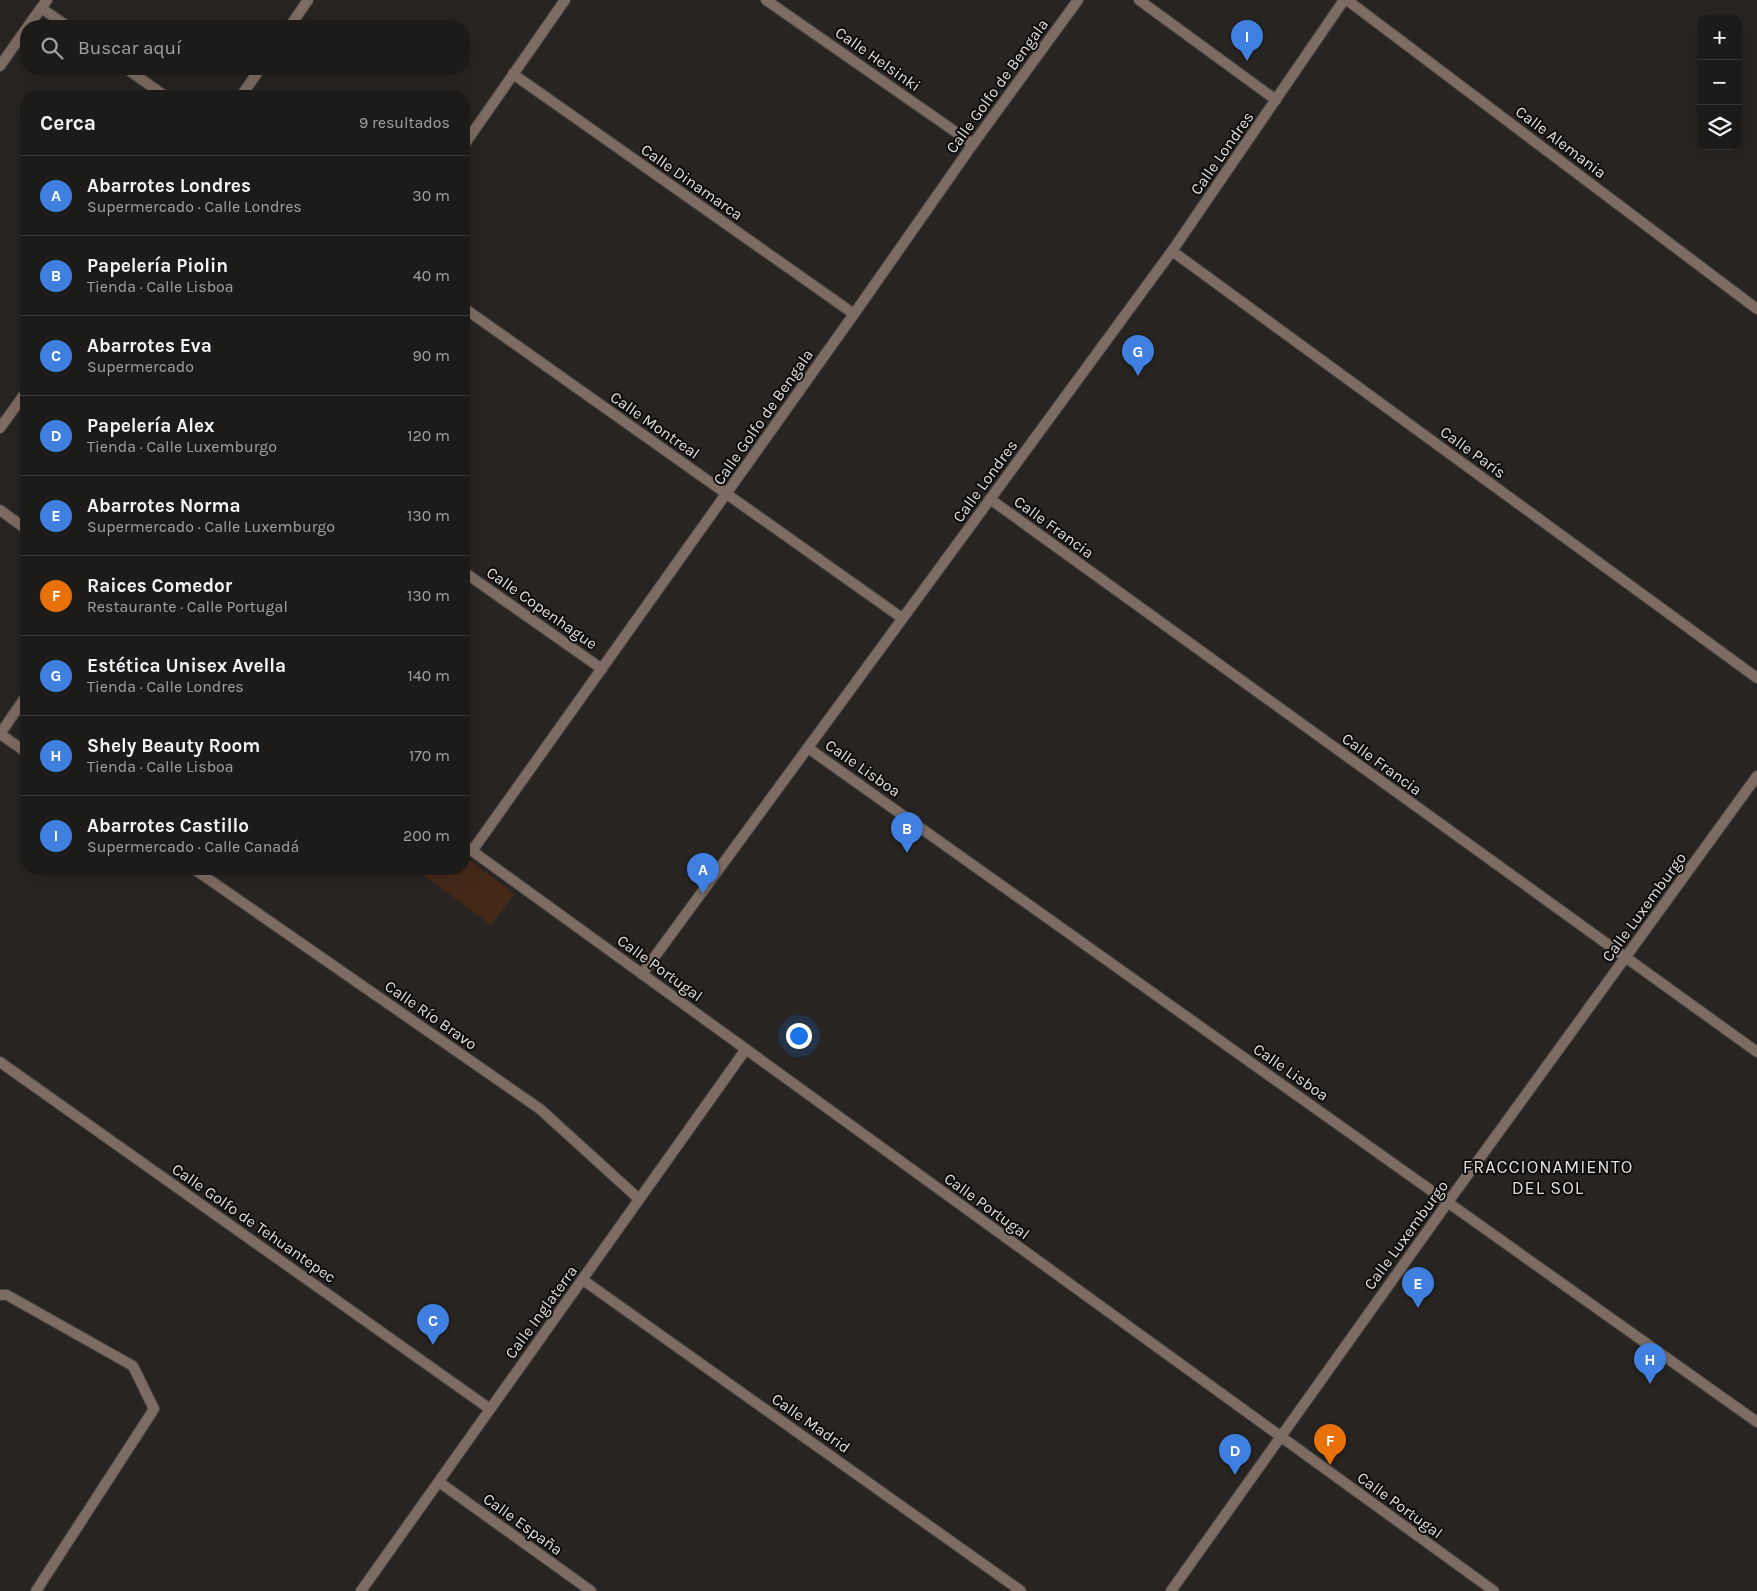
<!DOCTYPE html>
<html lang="es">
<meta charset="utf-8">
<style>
body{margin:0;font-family:Karla,sans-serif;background:#252422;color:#f1f3f6}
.controls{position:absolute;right:15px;top:15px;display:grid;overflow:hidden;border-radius:10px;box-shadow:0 5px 20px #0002}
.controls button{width:45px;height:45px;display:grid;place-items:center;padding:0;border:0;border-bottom:1px solid #3b3938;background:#1d1b19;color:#f1f3f6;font:25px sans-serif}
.you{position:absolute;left:798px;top:1035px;width:18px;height:18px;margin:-12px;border:4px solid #fff;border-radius:50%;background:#1a73e8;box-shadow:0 0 0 8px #1a73e833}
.badge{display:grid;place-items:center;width:32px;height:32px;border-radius:50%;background:#1a73e8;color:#fff;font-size:16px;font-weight:700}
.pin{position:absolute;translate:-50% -41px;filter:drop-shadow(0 1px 2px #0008)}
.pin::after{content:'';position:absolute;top:26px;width:18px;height:15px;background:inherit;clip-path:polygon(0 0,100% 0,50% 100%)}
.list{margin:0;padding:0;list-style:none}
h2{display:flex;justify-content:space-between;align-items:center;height:65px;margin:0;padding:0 20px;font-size:21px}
h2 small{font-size:16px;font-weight:400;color:#a0a1a2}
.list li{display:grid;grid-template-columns:32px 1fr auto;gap:15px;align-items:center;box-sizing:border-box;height:80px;padding:0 20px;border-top:1px solid #3b3938}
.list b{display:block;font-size:19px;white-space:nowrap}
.list p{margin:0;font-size:16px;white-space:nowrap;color:#a0a1a2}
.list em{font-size:16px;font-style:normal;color:#a0a1a2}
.icon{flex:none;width:28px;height:28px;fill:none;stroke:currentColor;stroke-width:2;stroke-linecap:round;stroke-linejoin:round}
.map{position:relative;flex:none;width:1757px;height:1591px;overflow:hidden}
.search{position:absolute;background:#1d1b19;box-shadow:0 5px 20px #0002;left:20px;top:20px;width:450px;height:55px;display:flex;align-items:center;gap:12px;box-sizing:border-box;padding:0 18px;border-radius:20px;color:#a0a1a2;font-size:19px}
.panel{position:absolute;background:#1d1b19;box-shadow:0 5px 20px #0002;left:20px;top:90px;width:450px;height:785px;border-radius:20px}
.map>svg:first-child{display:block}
.green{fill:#442918}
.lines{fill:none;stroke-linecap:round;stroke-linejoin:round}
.lane-casing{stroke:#45423f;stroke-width:12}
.street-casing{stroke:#45423f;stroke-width:12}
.lane{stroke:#7d6c63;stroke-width:10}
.street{stroke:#7d6c63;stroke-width:10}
.labels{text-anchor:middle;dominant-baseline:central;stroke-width:4;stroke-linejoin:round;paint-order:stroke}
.street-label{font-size:16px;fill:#e0dedc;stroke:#0f0d0c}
.neighbourhood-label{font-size:18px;letter-spacing:1px;fill:#e0dedc;stroke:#0f0d0c}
</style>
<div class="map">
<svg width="1757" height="1591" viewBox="0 0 1757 1591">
<rect width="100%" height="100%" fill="#272421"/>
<polygon class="green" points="464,856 515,894 491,925 415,869 464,869"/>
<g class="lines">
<defs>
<polyline id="lane" points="0,1295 7,1295 133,1366 154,1409 36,1591"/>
<g id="street">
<polyline points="766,0 973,144"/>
<polyline points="1139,0 1276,100"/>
<polyline points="1347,0 1757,309"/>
<polyline points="41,8 67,26"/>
<polyline points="28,26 47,0"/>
<polyline points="290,26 308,0"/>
<polyline points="0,66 26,29"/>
<polyline points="127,69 165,96"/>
<polyline points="513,74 854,314"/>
<polyline points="241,96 260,69"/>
<polyline points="464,145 565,0"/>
<polyline points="1172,251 1757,678"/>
<polyline points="464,308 902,618"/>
<polyline points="0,428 26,392"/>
<polyline points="990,499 1757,1052"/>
<polyline points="0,510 26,529"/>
<polyline points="464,572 602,669"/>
<polyline points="0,734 26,696"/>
<polyline points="0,734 26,752"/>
<polyline points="808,748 1757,1422"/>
<polyline points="464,845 1494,1591"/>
<polyline points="472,851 854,314 973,144 1078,0"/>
<polyline points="194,869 540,1109 639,1199"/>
<polyline points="642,974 1172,251 1344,0"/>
<polyline points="0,1062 490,1409"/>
<polyline points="583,1280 1021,1591"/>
<polyline points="439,1482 591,1591"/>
<polyline points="361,1591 746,1049"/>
<polyline points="1171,1591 1448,1202 1757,776"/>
</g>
</defs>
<use href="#lane" class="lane-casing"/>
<use href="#street" class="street-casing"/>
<use href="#lane" class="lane"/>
<use href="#street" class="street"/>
</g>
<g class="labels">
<g class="street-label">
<text transform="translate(878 59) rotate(35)">Calle Helsinki</text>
<text transform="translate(997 86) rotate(-54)">Calle Golfo de Bengala</text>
<text transform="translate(1561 142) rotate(37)">Calle Alemania</text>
<text transform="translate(1222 153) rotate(-55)">Calle Londres</text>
<text transform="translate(692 182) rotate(35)">Calle Dinamarca</text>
<text transform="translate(763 417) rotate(-55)">Calle Golfo de Bengala</text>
<text transform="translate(655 425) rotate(35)">Calle Montreal</text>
<text transform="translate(1473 452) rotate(36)">Calle París</text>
<text transform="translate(985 481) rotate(-54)">Calle Londres</text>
<text transform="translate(1054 527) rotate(36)">Calle Francia</text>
<text transform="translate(542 608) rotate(35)">Calle Copenhague</text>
<text transform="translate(1382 764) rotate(36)">Calle Francia</text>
<text transform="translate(863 768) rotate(35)">Calle Lisboa</text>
<text transform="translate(1644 907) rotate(-54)">Calle Luxemburgo</text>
<text transform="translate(660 968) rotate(36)">Calle Portugal</text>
<text transform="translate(431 1015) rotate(35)">Calle Río Bravo</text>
<text transform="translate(1291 1072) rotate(35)">Calle Lisboa</text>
<text transform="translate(987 1206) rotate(36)">Calle Portugal</text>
<text transform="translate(254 1223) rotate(35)">Calle Golfo de Tehuantepec</text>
<text transform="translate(1406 1235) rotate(-54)">Calle Luxemburgo</text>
<text transform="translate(541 1312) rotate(-54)">Calle Inglaterra</text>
<text transform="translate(811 1423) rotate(35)">Calle Madrid</text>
<text transform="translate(1400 1505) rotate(36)">Calle Portugal</text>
<text transform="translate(523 1524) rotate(36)">Calle España</text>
</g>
<g class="neighbourhood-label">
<text x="1548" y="1167">FRACCIONAMIENTO<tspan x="1548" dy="21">DEL SOL</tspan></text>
</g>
</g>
</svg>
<div class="controls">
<button>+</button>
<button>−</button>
<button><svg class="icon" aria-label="layers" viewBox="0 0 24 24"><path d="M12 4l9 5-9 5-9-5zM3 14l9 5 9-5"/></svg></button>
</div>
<div class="you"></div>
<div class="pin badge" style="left:703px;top:894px;background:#3f7fe0">A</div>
<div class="pin badge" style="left:907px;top:853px;background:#3f7fe0">B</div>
<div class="pin badge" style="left:433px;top:1345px;background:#3f7fe0">C</div>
<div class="pin badge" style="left:1235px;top:1475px;background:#3f7fe0">D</div>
<div class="pin badge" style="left:1418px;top:1308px;background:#3f7fe0">E</div>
<div class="pin badge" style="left:1330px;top:1465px;background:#e8710a">F</div>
<div class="pin badge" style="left:1138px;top:376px;background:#3f7fe0">G</div>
<div class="pin badge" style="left:1650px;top:1384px;background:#3f7fe0">H</div>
<div class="pin badge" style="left:1247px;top:61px;background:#3f7fe0">I</div>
<div class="search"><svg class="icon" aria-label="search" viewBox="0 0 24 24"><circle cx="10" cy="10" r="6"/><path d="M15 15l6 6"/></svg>Buscar aquí</div>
<section class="panel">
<h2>Cerca<small>9 resultados</small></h2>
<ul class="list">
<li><span class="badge" style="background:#3f7fe0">A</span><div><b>Abarrotes Londres</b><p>Supermercado · Calle Londres</p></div><em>30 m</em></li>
<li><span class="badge" style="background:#3f7fe0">B</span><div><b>Papelería Piolin</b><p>Tienda · Calle Lisboa</p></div><em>40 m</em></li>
<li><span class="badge" style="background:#3f7fe0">C</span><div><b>Abarrotes Eva</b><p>Supermercado</p></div><em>90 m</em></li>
<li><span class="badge" style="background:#3f7fe0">D</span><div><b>Papelería Alex</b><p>Tienda · Calle Luxemburgo</p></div><em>120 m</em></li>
<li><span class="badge" style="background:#3f7fe0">E</span><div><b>Abarrotes Norma</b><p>Supermercado · Calle Luxemburgo</p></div><em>130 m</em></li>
<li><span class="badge" style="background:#e8710a">F</span><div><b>Raices Comedor</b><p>Restaurante · Calle Portugal</p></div><em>130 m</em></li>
<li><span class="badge" style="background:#3f7fe0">G</span><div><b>Estética Unisex Avella</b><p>Tienda · Calle Londres</p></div><em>140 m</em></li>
<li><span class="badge" style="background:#3f7fe0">H</span><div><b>Shely Beauty Room</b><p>Tienda · Calle Lisboa</p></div><em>170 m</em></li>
<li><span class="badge" style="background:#3f7fe0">I</span><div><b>Abarrotes Castillo</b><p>Supermercado · Calle Canadá</p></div><em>200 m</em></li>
</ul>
</section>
</div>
